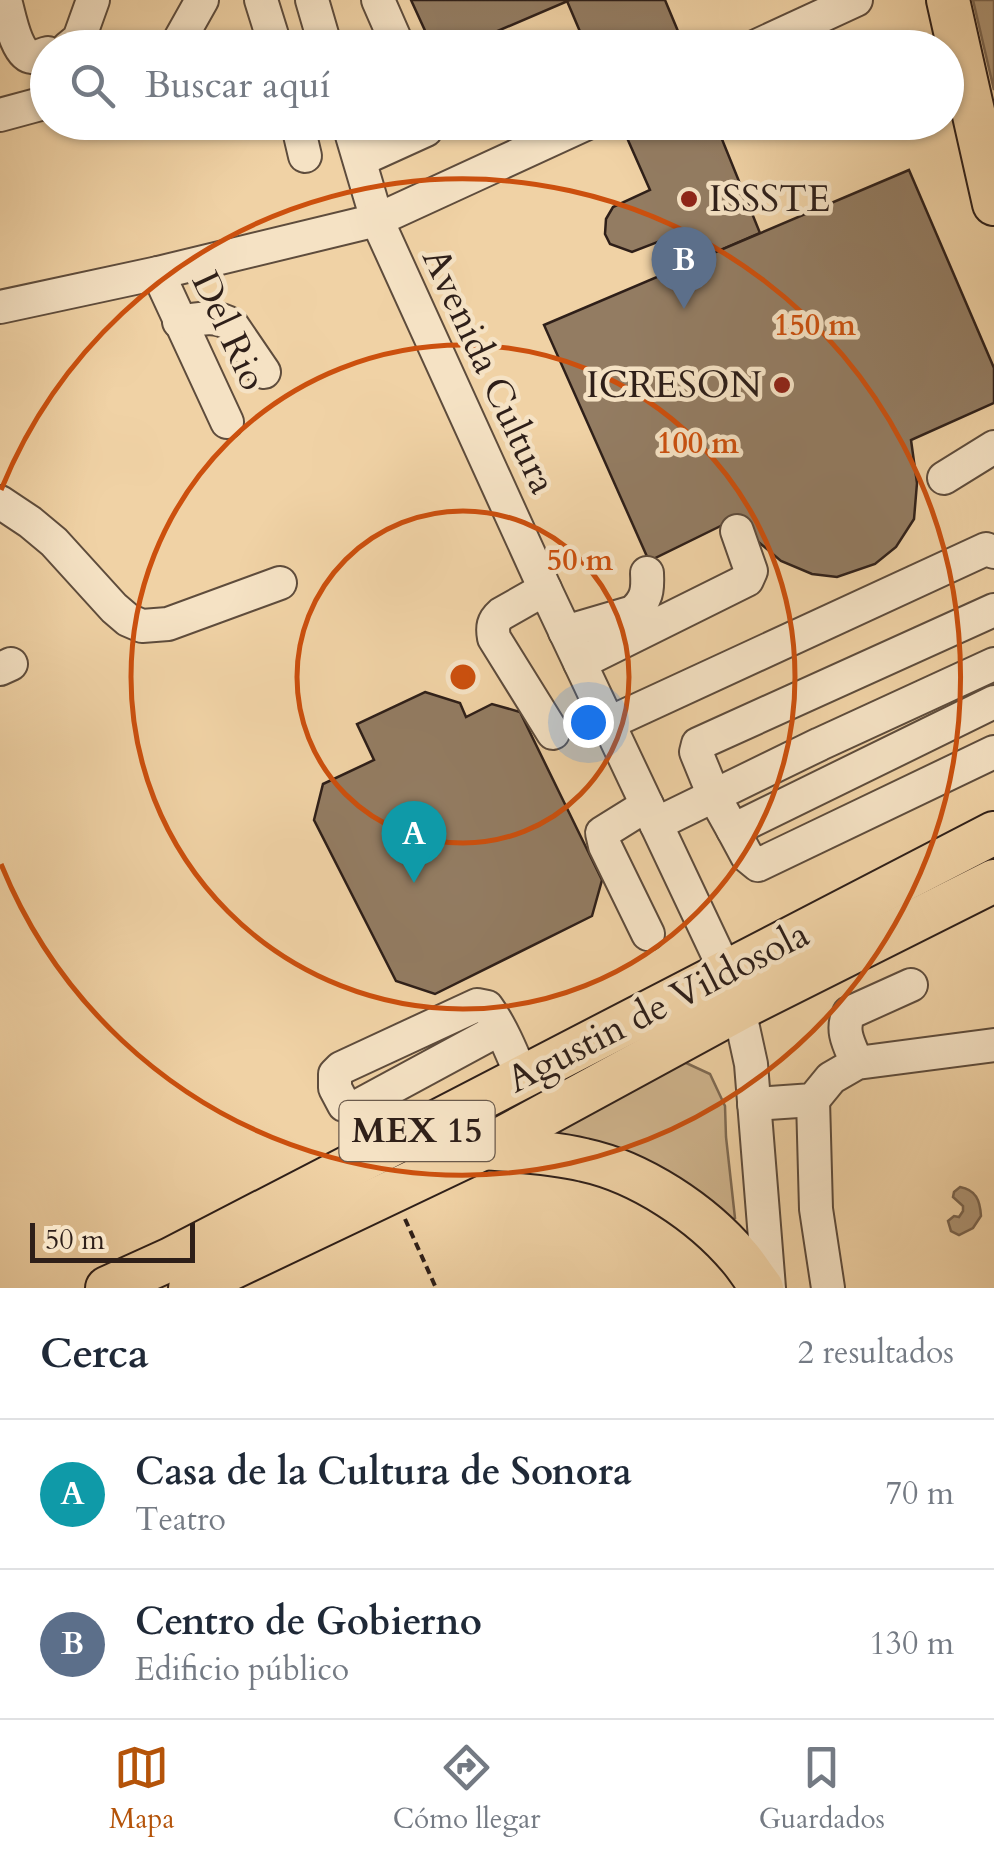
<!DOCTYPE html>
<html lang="es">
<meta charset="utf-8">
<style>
body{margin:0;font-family:Cardo,serif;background:#f2f2f3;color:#1f2937}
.scale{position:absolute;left:30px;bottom:25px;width:165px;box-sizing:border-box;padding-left:10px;border:5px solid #2e1f19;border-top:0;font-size:28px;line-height:35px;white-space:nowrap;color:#2e1f19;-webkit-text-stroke:8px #f5e2c4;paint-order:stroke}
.you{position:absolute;left:588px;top:722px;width:35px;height:35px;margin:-25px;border:8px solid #fff;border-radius:50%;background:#1a73e8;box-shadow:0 0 0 15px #1a73e833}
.badge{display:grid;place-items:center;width:65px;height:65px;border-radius:50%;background:#b45309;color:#fff;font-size:32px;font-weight:700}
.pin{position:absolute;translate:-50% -82px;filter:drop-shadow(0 2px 5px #0008)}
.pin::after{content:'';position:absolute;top:52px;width:35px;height:30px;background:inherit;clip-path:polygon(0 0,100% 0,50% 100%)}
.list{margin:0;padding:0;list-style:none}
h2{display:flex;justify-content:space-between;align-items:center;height:130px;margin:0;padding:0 40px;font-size:42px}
h2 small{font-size:32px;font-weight:400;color:#747a83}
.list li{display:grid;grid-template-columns:65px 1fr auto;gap:30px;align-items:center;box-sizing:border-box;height:150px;padding:0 40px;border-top:2px solid #e0e1e3}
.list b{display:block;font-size:38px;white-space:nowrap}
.list p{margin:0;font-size:32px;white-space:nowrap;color:#747a83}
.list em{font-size:32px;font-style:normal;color:#747a83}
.icon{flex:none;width:55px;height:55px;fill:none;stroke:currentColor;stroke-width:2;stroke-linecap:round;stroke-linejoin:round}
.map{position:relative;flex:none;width:994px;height:1288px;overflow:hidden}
.search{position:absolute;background:#fff;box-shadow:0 2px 8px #0004;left:30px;right:30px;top:30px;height:110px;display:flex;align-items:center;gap:25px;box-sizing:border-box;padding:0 35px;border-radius:55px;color:#747a83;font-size:38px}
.sheet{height:430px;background:#fff}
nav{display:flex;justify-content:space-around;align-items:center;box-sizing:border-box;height:140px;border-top:2px solid #e0e1e3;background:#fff;font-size:28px;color:#747a83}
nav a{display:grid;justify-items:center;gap:5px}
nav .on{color:#b45309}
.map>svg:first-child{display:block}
.green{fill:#cfb48d;stroke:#7e6a53;stroke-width:2.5}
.water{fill:#ae9575;stroke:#7b6650;stroke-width:2.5}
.building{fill:#937c62;stroke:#2e1f19;stroke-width:2.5}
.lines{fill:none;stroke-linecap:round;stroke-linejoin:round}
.minor-casing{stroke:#5e4c3c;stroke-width:36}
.major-casing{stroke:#2e1f19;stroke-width:46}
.path{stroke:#2e1f19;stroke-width:4;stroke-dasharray:8 5;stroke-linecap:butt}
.minor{stroke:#f5e2c4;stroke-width:32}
.major{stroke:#f0d2a5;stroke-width:42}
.ring{fill:none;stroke:#cc500e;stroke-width:5}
.poi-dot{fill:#8f2418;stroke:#f5e2c4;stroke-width:4}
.labels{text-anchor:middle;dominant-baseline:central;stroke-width:9;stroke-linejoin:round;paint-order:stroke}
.shield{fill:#f5e2c4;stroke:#6a5a4c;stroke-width:2.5}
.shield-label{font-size:35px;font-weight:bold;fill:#2e1f19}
.poi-label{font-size:38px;fill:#2e1f19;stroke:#f5e2c4;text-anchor:start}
.street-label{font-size:38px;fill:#2e1f19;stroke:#f5e2c4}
.centre{fill:#cc500e;stroke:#f5e2c4;stroke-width:5}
.ring-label{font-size:30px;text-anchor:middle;font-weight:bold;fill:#cc500e;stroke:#f5e2c4;stroke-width:9;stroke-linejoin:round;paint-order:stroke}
</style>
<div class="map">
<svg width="994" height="1288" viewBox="0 0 994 1288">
<rect width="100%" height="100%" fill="#f0d2a5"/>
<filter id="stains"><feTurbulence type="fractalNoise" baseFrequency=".002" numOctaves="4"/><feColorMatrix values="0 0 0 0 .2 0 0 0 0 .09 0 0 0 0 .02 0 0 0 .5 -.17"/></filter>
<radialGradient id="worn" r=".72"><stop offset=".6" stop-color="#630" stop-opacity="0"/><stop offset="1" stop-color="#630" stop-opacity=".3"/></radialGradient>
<polygon class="green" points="684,1062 710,1074 725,1106 726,1137 735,1218 729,1221 544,1137"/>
<g class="water">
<polygon points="973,0 994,0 994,90"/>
<path d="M960,1187C976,1190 980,1200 981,1216L973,1228L959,1235L951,1231L948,1221L954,1216L959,1217L963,1211V1206L953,1197L954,1192Z"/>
</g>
<g class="building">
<polygon points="411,0 570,0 458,48 433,48"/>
<polygon points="570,0 665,0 685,48 587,48 567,1"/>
<polygon points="620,122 715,122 760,233 686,265 673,236 632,252 610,244 605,234 606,219 613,207 650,190"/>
<polygon points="909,170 994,368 994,403 911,440 917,483 914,519 896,547 875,564 837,577 812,574 781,561 755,539 739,517 649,561 544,325"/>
<polygon points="425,692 460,703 466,717 492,704 520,712 602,880 592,916 435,994 396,981 314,820 323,784 374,760 357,724"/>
</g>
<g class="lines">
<defs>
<g id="minor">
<path d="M5,0C9,13 16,56 32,57C37,58 42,54 48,53"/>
<polyline points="261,0 276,48"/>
<polyline points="312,0 326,48"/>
<polyline points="378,0 399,48"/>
<polyline points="68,48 79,39 93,0"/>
<polyline points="175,48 202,0"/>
<polyline points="752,48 856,0"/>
<polyline points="0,115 48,102"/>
<polyline points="297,122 305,156"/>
<polyline points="348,122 377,220 545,589 726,972 739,1009 751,1064 769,1288"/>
<polyline points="360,160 426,130 429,122"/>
<polyline points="158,273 227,422"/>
<polyline points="0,307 158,273 377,220 590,122"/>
<path d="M179,322C199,319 215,314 232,325L264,372"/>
<polyline points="944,478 994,447"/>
<polyline points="0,502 30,522 54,542 114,608 128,620 142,626 168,624 280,583"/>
<path d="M545,589L501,614C493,621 492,627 494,638L553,733"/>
<polyline points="994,610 698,744 696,752 714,796 733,830 994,702"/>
<path d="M565,632L633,612C647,600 648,590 647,573"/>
<polyline points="580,663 747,580 751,571 737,531"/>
<polyline points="0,669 11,664"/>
<polyline points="609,723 986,549 994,552"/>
<polyline points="647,805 602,833 605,846 648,934"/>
<polyline points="656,824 820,744 994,664"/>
<polyline points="733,830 747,856 758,865 994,752"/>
<path d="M500,1029L354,1108L344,1105L335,1088V1074L341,1068L477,1005L487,1007C502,1028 512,1053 522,1077"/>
<path d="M857,1063C850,1046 840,1031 849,1013L911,985"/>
<polyline points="813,1100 816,1209 828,1288"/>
<polyline points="754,1104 813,1100 831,1078 857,1063 994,1045"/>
</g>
<g id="major">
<polyline points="948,0 994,204"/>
<path d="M484,1148C517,1151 551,1152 584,1160C640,1172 702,1213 739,1257C747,1266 754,1278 762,1288"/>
<polyline points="107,1288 171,1259 994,833"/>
<polyline points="190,1288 484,1148 739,1009 994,881"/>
</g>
</defs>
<use href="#minor" class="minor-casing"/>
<use href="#major" class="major-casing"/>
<polyline class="path" points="405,1219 436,1288"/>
<use href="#minor" class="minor"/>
<use href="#major" class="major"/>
</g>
<g class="ring">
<circle cx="463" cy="677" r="166"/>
<circle cx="463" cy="677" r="332"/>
<path d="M1 490A498 498 0 1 1 1 864"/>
</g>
<g class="poi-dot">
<circle cx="689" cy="199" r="10"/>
<circle cx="782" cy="385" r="10"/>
</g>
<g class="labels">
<rect class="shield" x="339.5" y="1101" width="155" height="60" rx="8"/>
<g class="shield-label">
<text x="417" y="1131">MEX 15</text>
</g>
<g class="poi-label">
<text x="709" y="199">ISSSTE</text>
<text x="762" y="385" text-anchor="end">ICRESON</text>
</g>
<g class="street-label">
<text transform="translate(229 331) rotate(65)">Del Rio</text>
<text transform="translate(489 371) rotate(65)">Avenida Cultura</text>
<text transform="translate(658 1007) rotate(-27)">Agustin de Vildosola</text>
</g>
</g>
<circle cx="463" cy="677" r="15" class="centre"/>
<g class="ring-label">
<text x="815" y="335">150 m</text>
<text x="698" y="453">100 m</text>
<text x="580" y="570">50 m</text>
</g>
<rect width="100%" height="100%" filter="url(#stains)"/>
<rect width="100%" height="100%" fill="url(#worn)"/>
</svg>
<div class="scale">50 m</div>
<div class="you"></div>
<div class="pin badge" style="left:414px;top:883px;background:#0f9aa8">A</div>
<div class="pin badge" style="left:684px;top:309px;background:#5c6f8a">B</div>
<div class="search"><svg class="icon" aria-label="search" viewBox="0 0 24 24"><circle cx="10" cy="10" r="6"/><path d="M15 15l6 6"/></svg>Buscar aquí</div>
</div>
<section class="sheet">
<h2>Cerca<small>2 resultados</small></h2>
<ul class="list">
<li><span class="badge" style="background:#0f9aa8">A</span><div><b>Casa de la Cultura de Sonora</b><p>Teatro</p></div><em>70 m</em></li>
<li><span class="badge" style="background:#5c6f8a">B</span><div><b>Centro de Gobierno</b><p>Edificio público</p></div><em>130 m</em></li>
</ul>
</section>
<nav>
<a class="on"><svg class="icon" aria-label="map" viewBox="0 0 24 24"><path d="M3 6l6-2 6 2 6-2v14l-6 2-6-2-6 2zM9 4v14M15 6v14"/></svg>Mapa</a>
<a><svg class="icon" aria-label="directions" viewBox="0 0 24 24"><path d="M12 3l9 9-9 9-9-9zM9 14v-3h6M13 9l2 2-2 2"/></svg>Cómo llegar</a>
<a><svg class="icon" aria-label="saved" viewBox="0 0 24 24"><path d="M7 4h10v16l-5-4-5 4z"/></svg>Guardados</a>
</nav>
